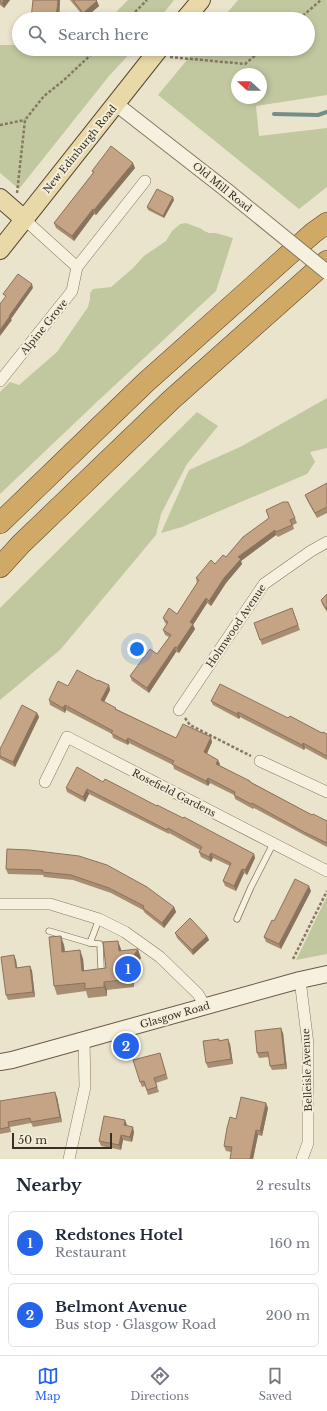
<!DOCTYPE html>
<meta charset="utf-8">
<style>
body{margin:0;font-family:"Libre Baskerville",serif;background:#f2f2f3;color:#1f2937}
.compass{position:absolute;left:231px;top:68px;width:36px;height:36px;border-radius:50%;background:#fff;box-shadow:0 2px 6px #0003;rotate:291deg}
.scale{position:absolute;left:12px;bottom:10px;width:100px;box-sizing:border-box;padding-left:4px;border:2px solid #392f23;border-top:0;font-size:11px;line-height:14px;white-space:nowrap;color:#392f23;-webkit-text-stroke:3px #f3eeda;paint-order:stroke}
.you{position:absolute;left:137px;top:649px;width:14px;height:14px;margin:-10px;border:3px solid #fff;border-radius:50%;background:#1a73e8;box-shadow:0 0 0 6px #1a73e833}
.badge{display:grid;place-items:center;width:26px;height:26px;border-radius:50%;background:#2563eb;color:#fff;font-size:13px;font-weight:700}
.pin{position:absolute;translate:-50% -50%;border:2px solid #fff;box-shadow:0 1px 4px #0006}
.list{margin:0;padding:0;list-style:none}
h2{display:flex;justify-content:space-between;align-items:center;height:52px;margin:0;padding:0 16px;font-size:17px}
h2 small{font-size:13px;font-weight:400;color:#747a83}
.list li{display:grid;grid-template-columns:26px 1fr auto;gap:12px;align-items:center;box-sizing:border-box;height:64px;margin:0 8px 8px;padding:0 8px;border:1px solid #e0e1e3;border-radius:6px}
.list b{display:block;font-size:15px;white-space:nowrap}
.list p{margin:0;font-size:13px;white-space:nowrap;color:#747a83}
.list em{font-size:13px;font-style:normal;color:#747a83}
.icon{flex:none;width:22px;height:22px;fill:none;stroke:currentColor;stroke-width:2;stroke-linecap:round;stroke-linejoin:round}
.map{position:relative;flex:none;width:327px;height:1159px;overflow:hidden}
.search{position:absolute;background:#fff;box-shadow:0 2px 6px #0003;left:12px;right:12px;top:12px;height:44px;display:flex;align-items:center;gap:10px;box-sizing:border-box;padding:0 14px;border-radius:22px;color:#747a83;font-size:15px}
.sheet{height:196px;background:#fff}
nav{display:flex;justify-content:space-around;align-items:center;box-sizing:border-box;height:56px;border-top:1px solid #e0e1e3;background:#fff;font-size:11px;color:#747a83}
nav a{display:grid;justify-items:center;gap:2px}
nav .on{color:#2563eb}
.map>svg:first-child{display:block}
.green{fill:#c1c8a0;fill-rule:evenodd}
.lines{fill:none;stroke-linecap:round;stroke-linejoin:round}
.stream{stroke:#728e89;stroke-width:4}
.service-casing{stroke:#867861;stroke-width:7}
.minor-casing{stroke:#867861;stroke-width:12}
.tertiary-casing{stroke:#867861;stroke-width:16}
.secondary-casing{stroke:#695944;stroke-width:18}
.primary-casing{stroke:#554634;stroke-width:20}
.motorway-casing{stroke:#554634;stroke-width:22}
.path{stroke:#867861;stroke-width:2.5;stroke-dasharray:3 2;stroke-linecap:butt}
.service{stroke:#f6f1de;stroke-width:5.5}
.minor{stroke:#f6f1de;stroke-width:11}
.tertiary{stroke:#f6f1de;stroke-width:14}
.secondary{stroke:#f6f1de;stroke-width:16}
.primary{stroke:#e9d9a8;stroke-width:18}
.motorway{stroke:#d0a967;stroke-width:21}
.tertiary-bridge-casing{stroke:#867861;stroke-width:16;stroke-linecap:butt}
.tertiary-bridge{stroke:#f6f1de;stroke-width:14}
.wall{fill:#a98d72}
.shaded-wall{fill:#8a735d}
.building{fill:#c5a485;stroke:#8a735d}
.labels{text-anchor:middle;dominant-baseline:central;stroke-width:4;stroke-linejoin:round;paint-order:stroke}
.street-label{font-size:10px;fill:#392f23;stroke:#f3eeda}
</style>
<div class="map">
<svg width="327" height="1159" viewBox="0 0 327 1159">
<rect width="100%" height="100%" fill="#ebe4cc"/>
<g class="green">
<polygon points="128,0 174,0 159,19 109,19"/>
<path d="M238,0H327V95L256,106L259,136L327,128V187L299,209L158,95L196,49H308V19H222ZM237,74H261V98H237Z"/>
<polygon points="0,45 19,45 19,49 134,49 109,76 19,189 0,173"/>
<polygon points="186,223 202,229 204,231 209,233 216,233 233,238 216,291 100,399 0,494 0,392 10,382 19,385 57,352 88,307 90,299 90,293 93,289 111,287 132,269 144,256 166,241 172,231 180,224"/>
<polygon points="327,398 327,448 310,452 315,462 307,474 182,527 161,533 189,470 242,446"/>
<polygon points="197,412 218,426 187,464 161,514 156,535 60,650 0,700 0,608"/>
<polygon points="327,896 327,954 296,960"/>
</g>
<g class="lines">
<polyline class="stream" points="274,114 318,115 327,112"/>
<defs>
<g id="service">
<polyline points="237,919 251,887 273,844"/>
<polyline points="49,931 90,943 99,919"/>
<polyline points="90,943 100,944 101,968"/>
</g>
<g id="minor">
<polyline points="77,267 145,181"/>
<polyline points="0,381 72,291 77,267 24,219"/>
<polyline points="179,710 264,584 311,551 327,542"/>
<polyline points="260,761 327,792"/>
<polyline points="45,782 67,737 327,871"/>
<polyline points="0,904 50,904 99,919 125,932 160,957 198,994 205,1006"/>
<polyline points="300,980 308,1044 308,1143 302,1159"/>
<polyline points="69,1159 85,1087 84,1040"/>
</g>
<polyline id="tertiary" points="116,104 225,189"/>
<polyline id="secondary" points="0,1062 12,1060 300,980 327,974"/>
<g id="primary">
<polyline points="185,19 201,0"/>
<polyline points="0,198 24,219"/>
<polyline points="0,250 159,49"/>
</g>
<g id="motorway">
<polyline points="0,523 145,383 313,233 327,223"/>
<polyline points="0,567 21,544 171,400 327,261"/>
</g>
</defs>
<use href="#service" class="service-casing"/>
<use href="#minor" class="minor-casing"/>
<use href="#tertiary" class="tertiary-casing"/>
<use href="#secondary" class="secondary-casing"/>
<use href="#primary" class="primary-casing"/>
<use href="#motorway" class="motorway-casing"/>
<g class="path">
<polyline points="128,19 147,0"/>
<polyline points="299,19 321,0"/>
<polyline points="170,57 245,64 263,49"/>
<polyline points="0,125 25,120"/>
<polyline points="17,193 25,120 44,96 64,80 97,49"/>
<polyline points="185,718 190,725 251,756"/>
<polyline points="293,959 327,891"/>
</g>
<use href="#service" class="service"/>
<use href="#minor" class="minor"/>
<use href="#tertiary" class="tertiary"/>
<use href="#secondary" class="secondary"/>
<use href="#primary" class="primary"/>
<use href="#motorway" class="motorway"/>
<defs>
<polyline id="tertiary-bridge" points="225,189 327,272"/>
</defs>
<use href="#tertiary-bridge" class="tertiary-bridge-casing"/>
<use href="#tertiary-bridge" class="tertiary-bridge"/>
</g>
<g class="wall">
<polygon points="0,0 10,0 4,8 0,5"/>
<polygon points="60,0 59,19 31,19 31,18"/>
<polygon points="70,0 96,0 99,6 85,18"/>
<polygon points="135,168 96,215 94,214 74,241 56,228 54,223 93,173 92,171"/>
<polygon points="174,200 164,218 148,210 147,207"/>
<polygon points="327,483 327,513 317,518 307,500 305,495"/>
<polygon points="266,510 295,518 297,523 293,525 294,529 278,537 276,535 241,561 242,564 226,583 211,606 207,603 193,625 195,629 179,653 176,652 149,693 132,681 130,676 157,654 169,637 165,635 163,630 167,624 165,623 163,618 177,614 197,583 196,578 226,557 269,518"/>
<polygon points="327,594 327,612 322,604 321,600"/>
<polygon points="292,608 300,630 262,645 254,623"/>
<polygon points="98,681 109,685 110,690 104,702 116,708 116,709 176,738 212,742 207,754 220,764 219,765 312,815 327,821 327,847 306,836 254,808 253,809 235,799 234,795 210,783 208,786 174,769 173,765 129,743 128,745 113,738 112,734 66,710 65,713 50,705 49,700 68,686"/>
<polygon points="211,701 288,718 322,733 327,734 327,760 305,748 304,750 240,717 239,719 213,705"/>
<polygon points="37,713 39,717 15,767 0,759 0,749"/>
<polygon points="103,782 157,806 254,854 255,858 247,875 244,873 236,891 225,886 223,881 230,866 213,858 211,862 201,857 199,852 200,850 169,833 169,834 89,794 85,802 67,792 66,788"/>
<polygon points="7,849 174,907 176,912 164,928 145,913 143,910 111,893 73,880 44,877 43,875 8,874 6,869"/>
<polygon points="311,891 281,949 266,942 264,937 274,921"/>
<polygon points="175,933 207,936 209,940 193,955 177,938"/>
<polygon points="64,945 65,952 80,950 83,959 84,971 106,968 121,949 121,951 141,958 137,964 139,975 133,975 134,987 107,990 107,996 88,998 86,991 57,995 54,986"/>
<polygon points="16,960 17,968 30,966 32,971 35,997 8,1000 6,995"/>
<polygon points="283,1033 287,1069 272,1070 270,1066 269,1057 259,1058 257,1053"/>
<polygon points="219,1040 230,1044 233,1064 208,1068 206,1063"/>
<polygon points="160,1053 168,1079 156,1083 159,1092 148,1095 145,1086 142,1087 140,1082"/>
<polygon points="57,1097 62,1122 33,1127 31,1123 10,1127 11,1132 0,1134 0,1101"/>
<polygon points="268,1108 262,1136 258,1135 253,1159 230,1159 231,1152 226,1151 224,1146 236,1119"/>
<polygon points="127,1125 127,1126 134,1132 132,1142 123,1140 121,1150 101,1146 99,1141"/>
</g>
<g class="shaded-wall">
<polygon points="4,0 10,0 4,8 2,3"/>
<polygon points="58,0 60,0 59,19 56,19"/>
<polygon points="97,1 99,6 85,18 83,13"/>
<polygon points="133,163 135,168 96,215 94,210"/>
<polygon points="173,197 174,200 164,218 163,216"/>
<polygon points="93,209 94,214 74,241 72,236"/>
<polygon points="32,284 33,288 11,319 12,320 0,336 0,330 9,316"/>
<polygon points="275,530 276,535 241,561 242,564 226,583 211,606 209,601 238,557"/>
<polygon points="206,598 207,603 193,625 195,629 179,653 177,648 190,622"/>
<polygon points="175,647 176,652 149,693 147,688"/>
<polygon points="109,685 110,690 103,704 101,700"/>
<polygon points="65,705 66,710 65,713 63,708"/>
<polygon points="238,712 240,717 239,719 237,714"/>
<polygon points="37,713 39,717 15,767 13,762"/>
<polygon points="211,737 212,742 205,757 204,752"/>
<polygon points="128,738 129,743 128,745 126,741"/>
<polygon points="303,743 305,748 304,750 302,745"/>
<polygon points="218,760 220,764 217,768 216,764"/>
<polygon points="208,778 210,783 208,786 206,781"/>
<polygon points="87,789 89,794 85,802 83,797"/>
<polygon points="211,853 213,858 211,862 209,857"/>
<polygon points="254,854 255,858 247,875 245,870"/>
<polygon points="242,869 244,873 236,891 234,886"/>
<polygon points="309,886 311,891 281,949 279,944"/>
<polygon points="174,907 176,912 164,928 162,923"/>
<polygon points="61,936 64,945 66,961 62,952"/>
<polygon points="207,936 209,940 193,955 192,950"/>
<polygon points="118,941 121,949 122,960 119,951"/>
<polygon points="138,949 141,958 137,964 139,975 136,966 134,955"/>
<polygon points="80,950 83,959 85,980 82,971"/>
<polygon points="14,955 16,960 18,973 16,968"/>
<polygon points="30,966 32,971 35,997 33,992"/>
<polygon points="130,966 133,975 134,987 131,979"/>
<polygon points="104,982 107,990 107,996 104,987"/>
<polygon points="281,1028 283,1033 287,1069 285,1064"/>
<polygon points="228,1039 230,1044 233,1064 231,1059"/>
<polygon points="55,1092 57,1097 62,1122 60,1117"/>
<polygon points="266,1103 268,1108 262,1136 260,1131"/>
<polygon points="125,1120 127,1125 126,1130 124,1125"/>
<polygon points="133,1127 134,1132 132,1142 130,1137"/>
<polygon points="256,1130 258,1135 253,1159 250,1159"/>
<polygon points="121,1135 123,1140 121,1150 119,1145"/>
</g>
<g class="building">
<polygon points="0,0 4,0 2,3 0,1"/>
<polygon points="33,0 58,0 56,19 46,19 31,18"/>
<polygon points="73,0 96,0 97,1 83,13"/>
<polygon points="111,146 133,163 94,210 93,209 72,236 54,223 94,172 92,171"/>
<polygon points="157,189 173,197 163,216 147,207"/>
<polygon points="18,274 32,284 9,316 10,316 0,330 0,304 6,296 3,294"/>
<polygon points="327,483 327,507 315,513 305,495"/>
<polygon points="283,502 288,502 295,518 290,520 292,525 276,532 275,530 238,557 241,559 224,578 209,601 206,598 190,622 193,624 177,648 175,647 147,688 130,676 150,649 157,654 171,635 163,630 168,622 163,618 169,608 177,614 199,580 196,578 211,560 215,564 223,555 226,557 243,537 269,518 266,510"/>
<polygon points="327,594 327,610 321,600"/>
<polygon points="292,608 298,625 260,640 254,623"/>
<polygon points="77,670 98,681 98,680 109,685 101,700 116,708 115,709 176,738 183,724 211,737 204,752 218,760 216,764 250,781 250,782 312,815 313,814 327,821 327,843 304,832 252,803 251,804 234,795 235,792 208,778 206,781 172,764 174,761 145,747 128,738 126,741 111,733 113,731 65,705 63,708 49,700 58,681 68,686"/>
<polygon points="220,684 288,718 290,716 322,733 323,732 327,734 327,756 303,743 302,745 238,712 237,714 211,701"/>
<polygon points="22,705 37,713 13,762 0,756 0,749"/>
<polygon points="77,767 103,782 105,779 157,806 157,805 183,818 184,817 254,854 245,870 242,869 234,886 223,881 231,863 211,853 209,857 199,852 202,847 168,828 167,830 87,789 83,797 66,788"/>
<polygon points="7,849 29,850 79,856 107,865 147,887 174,907 162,923 143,908 144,906 109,888 71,875 42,872 43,870 6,869"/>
<polygon points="295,879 309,886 279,944 264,937 272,920 274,921"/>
<polygon points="190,918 207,936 192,950 175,933"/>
<polygon points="61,936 62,952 80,950 82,971 106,968 103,942 118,941 119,951 138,949 134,955 136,966 130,966 131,979 104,982 104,987 85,989 85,983 54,986 49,937"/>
<polygon points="14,955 16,968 30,966 33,992 6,995 1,957"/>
<polygon points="281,1028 285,1064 270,1066 268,1052 257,1053 255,1031"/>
<polygon points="219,1039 219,1041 228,1039 231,1059 206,1063 203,1041"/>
<polygon points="160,1053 166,1074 154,1078 157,1087 147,1090 144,1081 140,1082 133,1060"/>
<polygon points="55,1092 60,1117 31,1122 30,1118 8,1122 9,1127 0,1129 0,1101"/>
<polygon points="241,1097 266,1103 260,1131 256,1130 250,1159 230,1159 232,1147 224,1146 227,1128 230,1117 236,1119"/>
<polygon points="104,1116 125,1120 124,1125 133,1127 130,1137 121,1135 119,1145 99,1141"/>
</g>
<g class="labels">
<g class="street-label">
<text transform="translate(80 149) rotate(-51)">New Edinburgh Road</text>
<text transform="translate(222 187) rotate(39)">Old Mill Road</text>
<text transform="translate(44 327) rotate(-51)">Alpine Grove</text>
<text transform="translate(236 626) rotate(-56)">Holmwood Avenue</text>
<text transform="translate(174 793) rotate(27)">Rosefield Gardens</text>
<text transform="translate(175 1015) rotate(-16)">Glasgow Road</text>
<text transform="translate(307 1070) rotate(-92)">Belleisle Avenue</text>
</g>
</g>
</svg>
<svg class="compass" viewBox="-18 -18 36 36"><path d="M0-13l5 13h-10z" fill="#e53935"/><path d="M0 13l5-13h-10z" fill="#747a83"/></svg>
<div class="scale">50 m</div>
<div class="you"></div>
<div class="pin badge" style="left:128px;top:969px">1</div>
<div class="pin badge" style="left:126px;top:1046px">2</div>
<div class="search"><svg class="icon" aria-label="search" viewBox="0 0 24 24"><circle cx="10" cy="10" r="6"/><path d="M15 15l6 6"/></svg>Search here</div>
</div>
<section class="sheet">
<h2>Nearby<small>2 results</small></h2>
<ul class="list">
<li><span class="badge">1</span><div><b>Redstones Hotel</b><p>Restaurant</p></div><em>160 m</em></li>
<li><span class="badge">2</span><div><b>Belmont Avenue</b><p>Bus stop · Glasgow Road</p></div><em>200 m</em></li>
</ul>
</section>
<nav>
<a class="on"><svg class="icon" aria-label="map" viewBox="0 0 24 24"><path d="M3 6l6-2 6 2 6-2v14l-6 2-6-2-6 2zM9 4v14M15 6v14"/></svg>Map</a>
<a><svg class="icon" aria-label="directions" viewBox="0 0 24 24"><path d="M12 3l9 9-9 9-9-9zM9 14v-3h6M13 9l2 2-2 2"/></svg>Directions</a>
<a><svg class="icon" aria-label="saved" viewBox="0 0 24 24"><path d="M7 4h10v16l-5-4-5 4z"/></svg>Saved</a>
</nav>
